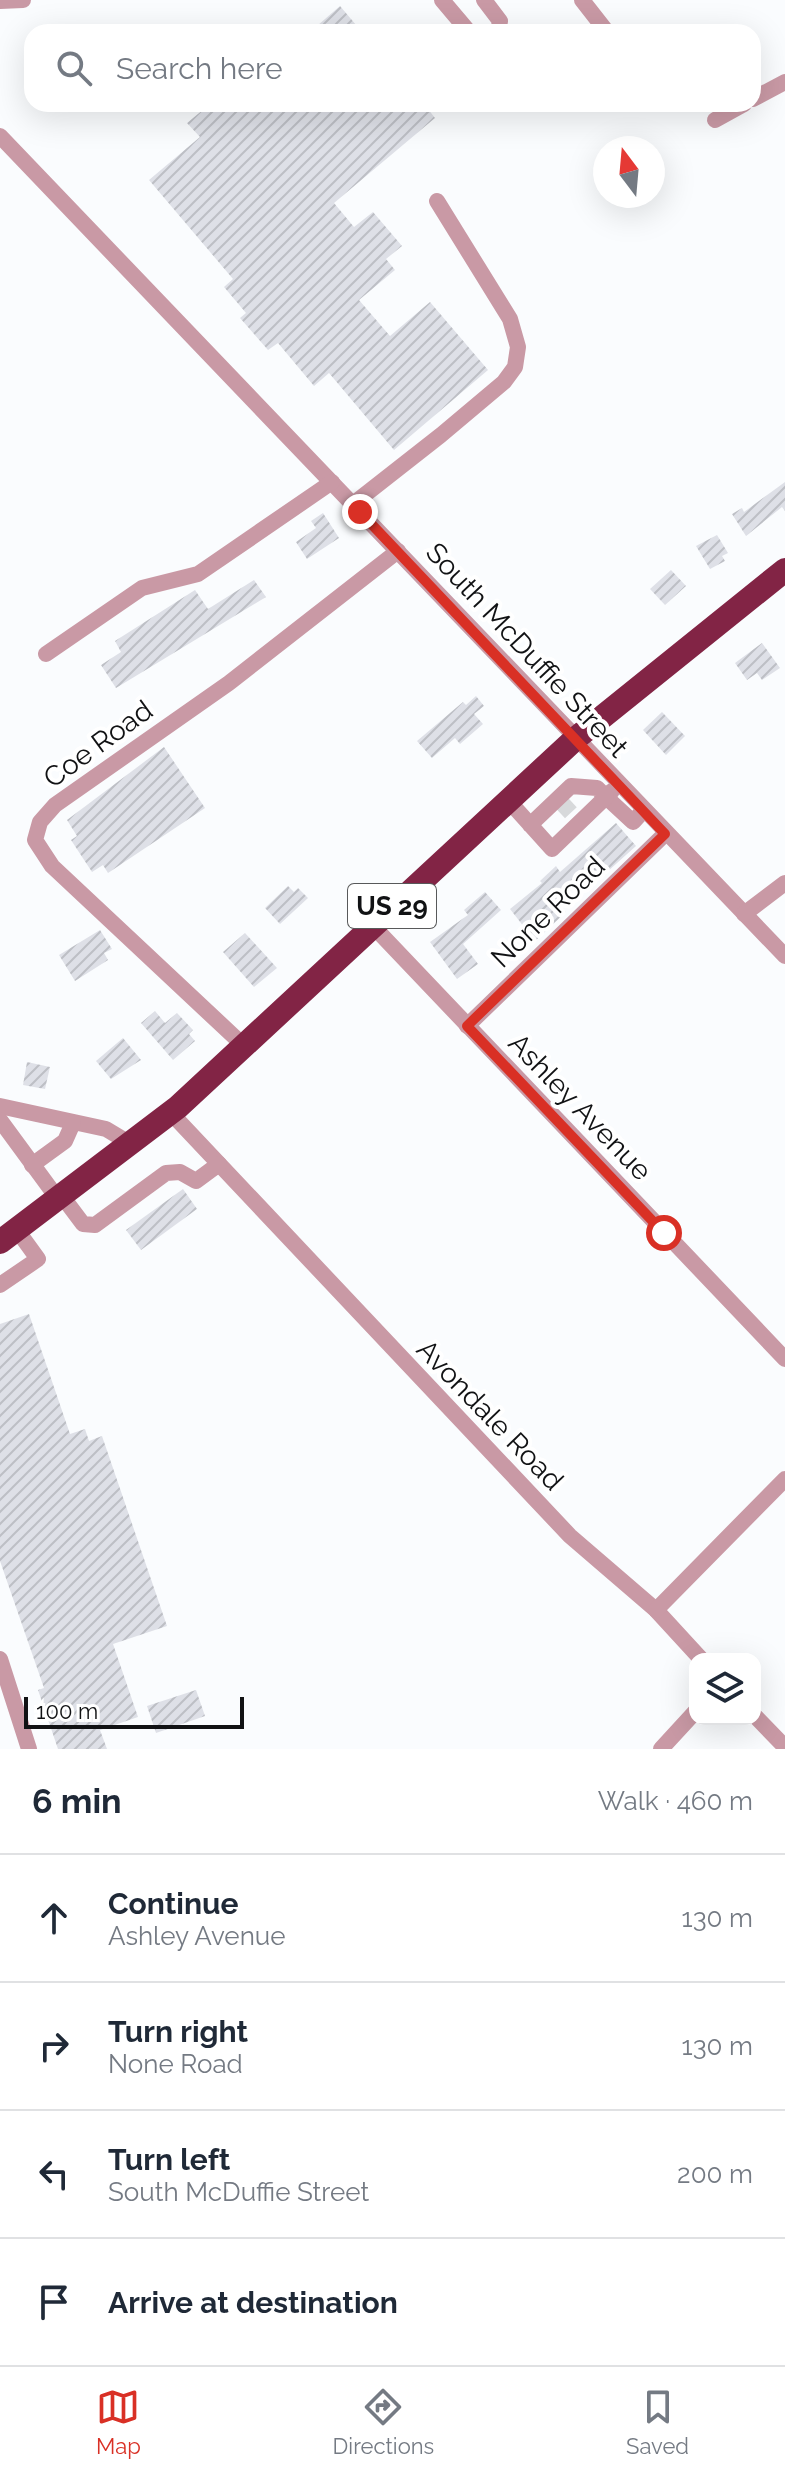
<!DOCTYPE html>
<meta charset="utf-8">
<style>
body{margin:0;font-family:Raleway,sans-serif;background:#f6f6f7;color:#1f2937}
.controls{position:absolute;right:24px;bottom:24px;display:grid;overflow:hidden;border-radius:16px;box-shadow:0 8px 32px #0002}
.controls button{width:72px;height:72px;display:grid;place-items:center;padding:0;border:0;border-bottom:2px solid #e0e1e3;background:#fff;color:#1f2937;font:40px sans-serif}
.compass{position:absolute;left:593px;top:136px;width:72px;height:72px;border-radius:50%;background:#fff;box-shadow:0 8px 32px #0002;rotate:344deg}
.scale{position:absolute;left:24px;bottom:20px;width:220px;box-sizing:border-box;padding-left:8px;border:4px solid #111214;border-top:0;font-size:22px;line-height:28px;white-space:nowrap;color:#111214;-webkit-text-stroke:6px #fff;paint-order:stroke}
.stop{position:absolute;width:24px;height:24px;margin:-18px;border:6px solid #d93025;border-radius:50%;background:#fff}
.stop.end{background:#d93025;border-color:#fff;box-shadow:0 2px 8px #0008}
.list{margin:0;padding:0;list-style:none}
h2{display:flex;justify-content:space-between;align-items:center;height:104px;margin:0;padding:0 32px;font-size:34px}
h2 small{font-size:26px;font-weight:400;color:#747a83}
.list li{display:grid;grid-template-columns:52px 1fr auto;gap:24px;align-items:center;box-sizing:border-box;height:128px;padding:0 32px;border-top:2px solid #e0e1e3}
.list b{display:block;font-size:30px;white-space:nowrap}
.list p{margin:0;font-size:26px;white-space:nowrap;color:#747a83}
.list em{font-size:26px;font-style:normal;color:#747a83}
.icon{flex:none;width:44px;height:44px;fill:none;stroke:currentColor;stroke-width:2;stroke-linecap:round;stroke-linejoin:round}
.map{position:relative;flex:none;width:785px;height:1749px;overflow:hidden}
.search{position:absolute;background:#fff;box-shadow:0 8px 32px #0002;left:24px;right:24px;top:24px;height:88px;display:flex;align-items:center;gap:20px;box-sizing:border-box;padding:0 28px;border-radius:24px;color:#747a83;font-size:30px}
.sheet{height:616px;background:#fff}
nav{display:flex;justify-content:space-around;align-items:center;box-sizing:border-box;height:112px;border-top:2px solid #e0e1e3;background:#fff;font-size:22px;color:#747a83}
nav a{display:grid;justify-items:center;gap:4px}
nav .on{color:#d93025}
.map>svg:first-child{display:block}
.building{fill:url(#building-hatch)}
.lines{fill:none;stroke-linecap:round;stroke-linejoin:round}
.minor-tunnel{stroke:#d7d9db;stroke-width:16;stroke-dasharray:16 8;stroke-linecap:butt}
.minor{stroke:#c999a5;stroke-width:16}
.highway{stroke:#822445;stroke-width:24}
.route{stroke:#d93025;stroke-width:10}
.labels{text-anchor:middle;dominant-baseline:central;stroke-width:8;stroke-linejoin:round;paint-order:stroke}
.shield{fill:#fff;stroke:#58595a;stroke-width:2}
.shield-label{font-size:26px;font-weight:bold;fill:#111214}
.street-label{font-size:28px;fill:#111214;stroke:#fff}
</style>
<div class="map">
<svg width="785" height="1749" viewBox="0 0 785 1749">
<defs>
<pattern id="building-hatch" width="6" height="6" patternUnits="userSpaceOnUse" patternTransform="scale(2)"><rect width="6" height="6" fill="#dee0e7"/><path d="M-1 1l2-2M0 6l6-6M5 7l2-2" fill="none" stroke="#bdbfc5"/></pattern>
</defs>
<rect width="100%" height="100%" fill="#fafcfe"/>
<g class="building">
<polygon points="340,6 362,32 310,32"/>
<polygon points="210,104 424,104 435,118 334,203 354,227 373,212 402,246 386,259 395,270 359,300 390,336 430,302 488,370 394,450 329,373 314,386 278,343 268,350 240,318 246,313 224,287 233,279 149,180 200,137 187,123"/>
<polygon points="785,482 785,511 782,507 746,536 732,514 742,508 744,512"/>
<polygon points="323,513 339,538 307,559 296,542 316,528 311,521"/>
<polygon points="717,535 728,553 722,556 725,561 710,569 696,546"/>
<polygon points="671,570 686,586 665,605 650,589"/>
<polygon points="254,580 266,597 116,688 101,665 121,652 115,641 195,590 208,609"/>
<polygon points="762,643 780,668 762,680 757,673 747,680 735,663"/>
<polygon points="476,696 484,706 474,714 483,724 460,744 455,738 432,758 417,741 463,702 466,705"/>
<polygon points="662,712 685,736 666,755 643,730"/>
<polygon points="164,747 205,808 108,873 103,865 92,872 71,840 77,836 67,820"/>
<polygon points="616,823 636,846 588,889 581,881 559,902 566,912 535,941 510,909 542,883 540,881 556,866 560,872"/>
<polygon points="288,886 294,892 298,888 308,898 280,924 265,908"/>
<polygon points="485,892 501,910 463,944 478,964 457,979 430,942 468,915 464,910"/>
<polygon points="100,930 112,949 104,953 108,960 75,981 59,955"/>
<polygon points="245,933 277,968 254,987 223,952"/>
<polygon points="155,1011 165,1023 177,1013 193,1030 189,1034 195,1041 173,1060 141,1023"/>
<polygon points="123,1038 141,1060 111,1079 96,1061"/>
<polygon points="27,1062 50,1067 45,1089 23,1085"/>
<polygon points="183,1189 197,1209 141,1250 126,1230"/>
<polygon points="29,1314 70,1434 85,1429 89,1441 102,1436 167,1626 113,1644 138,1717 100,1730 107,1749 58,1749 38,1690 44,1688 0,1561 0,1324"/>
<polygon points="196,1690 205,1716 156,1733 147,1706"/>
</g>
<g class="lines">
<polyline class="minor-tunnel" points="560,801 572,814"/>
<g class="minor">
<polyline points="442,0 469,32"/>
<polyline points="484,0 500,21 498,32"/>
<polyline points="582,0 607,32"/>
<polyline points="0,1 23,0"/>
<polyline points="753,99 785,82"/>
<polyline points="715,120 744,104"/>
<polyline points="0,136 785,956"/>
<polyline points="353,504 441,435 504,382 515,367 518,347 510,319 437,201"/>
<polyline points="46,654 142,588 198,574 332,482"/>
<polyline points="612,791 606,797 633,822 643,811"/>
<polyline points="508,800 552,849 606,797 597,788 571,786 530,825"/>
<polyline points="744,914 785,883"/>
<polyline points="372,925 785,1359"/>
<polyline points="467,1026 665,834"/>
<polyline points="243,1045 52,866 35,840 40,822 55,805 229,683 398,551"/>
<polyline points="0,1106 106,1129 131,1144"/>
<polyline points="171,1113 570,1536 656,1610 701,1659"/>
<polyline points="0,1120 58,1199"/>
<polyline points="32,1165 65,1141 73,1123"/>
<polyline points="62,1196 83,1224 95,1225 166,1173 180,1172 196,1181 219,1164"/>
<polyline points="0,1285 38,1259 17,1230"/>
<polyline points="656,1610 785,1479"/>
<polyline points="0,1659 29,1749"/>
<polyline points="755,1716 785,1747"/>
<polyline points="661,1749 695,1712"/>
</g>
<polyline class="highway" points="0,1242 178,1107 575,739 785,570"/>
</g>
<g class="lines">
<polyline class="route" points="360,512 665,834 467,1026 664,1233"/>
</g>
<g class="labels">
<rect class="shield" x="348" y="884" width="88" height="44" rx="6"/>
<g class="shield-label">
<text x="392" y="906">US 29</text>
</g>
<g class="street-label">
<text transform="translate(527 650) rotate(47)">South McDuffie Street</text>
<text transform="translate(98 744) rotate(-36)">Coe Road</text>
<text transform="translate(548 912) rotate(-44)">None Road</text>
<text transform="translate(580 1107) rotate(46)">Ashley Avenue</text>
<text transform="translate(490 1415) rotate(46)">Avondale Road</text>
</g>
</g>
</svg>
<div class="controls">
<button><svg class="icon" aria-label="layers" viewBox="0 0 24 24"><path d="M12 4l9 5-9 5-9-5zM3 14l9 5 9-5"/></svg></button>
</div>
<svg class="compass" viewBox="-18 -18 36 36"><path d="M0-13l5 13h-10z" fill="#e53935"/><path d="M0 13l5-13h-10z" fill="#747a83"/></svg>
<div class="scale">100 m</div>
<div class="stop" style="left:664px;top:1233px"></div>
<div class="stop end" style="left:360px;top:512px"></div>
<div class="search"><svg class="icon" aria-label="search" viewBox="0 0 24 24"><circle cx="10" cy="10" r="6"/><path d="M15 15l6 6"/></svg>Search here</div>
</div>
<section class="sheet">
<h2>6 min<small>Walk · 460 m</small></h2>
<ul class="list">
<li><svg class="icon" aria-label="ahead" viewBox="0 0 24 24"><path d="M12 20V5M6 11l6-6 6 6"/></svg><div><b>Continue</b><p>Ashley Avenue</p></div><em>130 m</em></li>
<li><svg class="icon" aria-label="right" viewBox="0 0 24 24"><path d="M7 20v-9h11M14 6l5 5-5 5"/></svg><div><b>Turn right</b><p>None Road</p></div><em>130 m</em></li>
<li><svg class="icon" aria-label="left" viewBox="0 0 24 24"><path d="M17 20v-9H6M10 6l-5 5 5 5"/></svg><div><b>Turn left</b><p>South McDuffie Street</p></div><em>200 m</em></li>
<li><svg class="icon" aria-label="arrive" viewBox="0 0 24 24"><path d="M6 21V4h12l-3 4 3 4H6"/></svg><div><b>Arrive at destination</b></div></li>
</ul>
</section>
<nav>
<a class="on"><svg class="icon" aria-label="map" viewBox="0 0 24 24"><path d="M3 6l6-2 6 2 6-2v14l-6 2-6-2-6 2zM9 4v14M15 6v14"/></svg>Map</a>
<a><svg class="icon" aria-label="directions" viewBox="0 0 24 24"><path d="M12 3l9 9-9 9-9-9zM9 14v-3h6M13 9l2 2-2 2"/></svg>Directions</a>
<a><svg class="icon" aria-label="saved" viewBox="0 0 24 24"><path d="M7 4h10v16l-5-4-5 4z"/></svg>Saved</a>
</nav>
